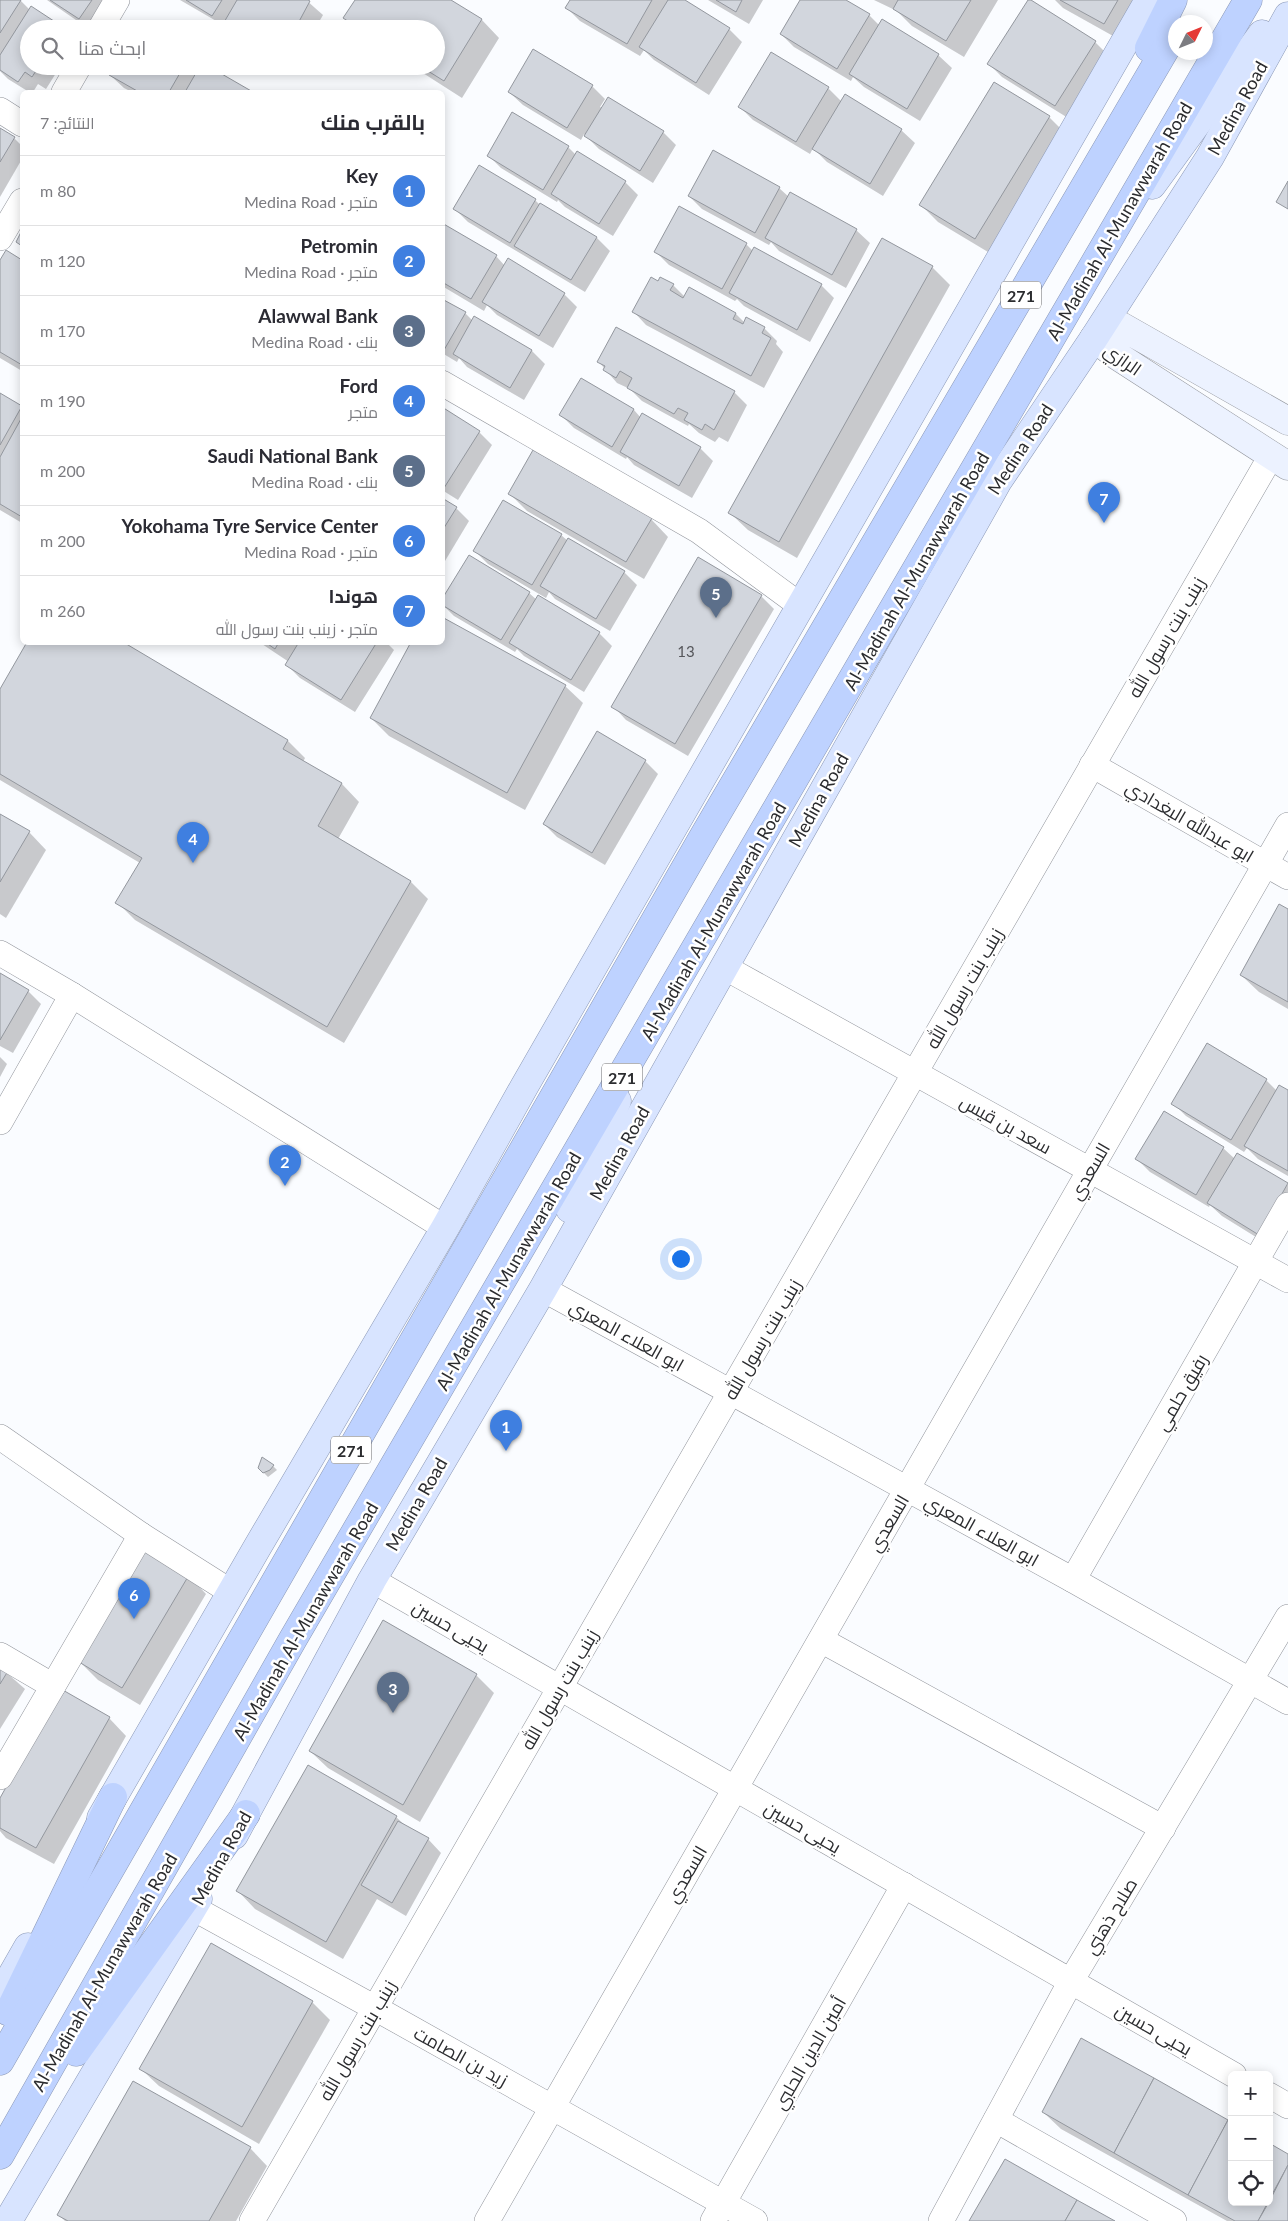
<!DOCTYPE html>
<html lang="ar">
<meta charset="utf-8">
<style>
body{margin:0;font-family:Lato,Cairo,sans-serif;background:#f2f2f3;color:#2b2b33;direction:rtl}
.controls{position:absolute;right:15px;bottom:15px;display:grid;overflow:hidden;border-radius:8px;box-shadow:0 2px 12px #0003}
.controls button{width:45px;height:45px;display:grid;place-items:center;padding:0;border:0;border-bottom:1px solid #e1e1e2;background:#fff;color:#2b2b33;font:25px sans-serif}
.compass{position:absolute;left:1168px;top:15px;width:45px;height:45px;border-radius:50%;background:#fff;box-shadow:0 2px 12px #0003;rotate:47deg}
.you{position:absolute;left:680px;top:1258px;width:18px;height:18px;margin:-12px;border:4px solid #fff;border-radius:50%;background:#1a73e8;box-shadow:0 0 0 8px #1a73e833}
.badge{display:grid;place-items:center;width:32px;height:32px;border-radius:50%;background:#7c3aed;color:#fff;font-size:16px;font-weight:700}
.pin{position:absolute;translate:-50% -41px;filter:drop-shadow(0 1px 2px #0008)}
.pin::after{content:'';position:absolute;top:26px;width:18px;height:15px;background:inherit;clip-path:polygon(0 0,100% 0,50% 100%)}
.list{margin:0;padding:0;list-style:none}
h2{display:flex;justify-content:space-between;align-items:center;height:65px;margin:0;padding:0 20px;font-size:21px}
h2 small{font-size:16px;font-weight:400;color:#7c7c81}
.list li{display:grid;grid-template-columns:32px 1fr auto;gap:15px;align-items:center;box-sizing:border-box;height:70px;padding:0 20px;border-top:1px solid #e1e1e2}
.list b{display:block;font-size:19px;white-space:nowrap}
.list p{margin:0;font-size:16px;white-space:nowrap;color:#7c7c81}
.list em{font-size:16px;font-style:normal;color:#7c7c81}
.icon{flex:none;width:28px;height:28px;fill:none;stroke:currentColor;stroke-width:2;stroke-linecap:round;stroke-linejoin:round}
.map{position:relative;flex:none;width:1288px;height:2221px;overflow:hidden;direction:ltr}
.search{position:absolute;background:#fff;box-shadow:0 2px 12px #0003;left:20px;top:20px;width:425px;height:55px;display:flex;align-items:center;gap:12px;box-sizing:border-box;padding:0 18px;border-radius:28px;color:#7c7c81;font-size:19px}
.panel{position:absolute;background:#fff;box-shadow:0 2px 12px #0003;left:20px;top:90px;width:425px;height:555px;border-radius:8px;direction:rtl}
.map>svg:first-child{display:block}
.shadow{fill:#0003}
.building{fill:#d2d6dd;stroke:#93979e}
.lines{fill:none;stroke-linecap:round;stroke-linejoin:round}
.street-casing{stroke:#92959c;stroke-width:26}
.secondary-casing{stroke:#92959c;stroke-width:29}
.primary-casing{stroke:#8b98b6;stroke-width:29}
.highway-casing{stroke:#8b98b6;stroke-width:29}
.street{stroke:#fff;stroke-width:25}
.secondary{stroke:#ecf2ff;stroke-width:28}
.primary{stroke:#d8e4ff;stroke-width:28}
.highway{stroke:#bed2ff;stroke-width:28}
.labels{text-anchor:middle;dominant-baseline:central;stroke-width:5;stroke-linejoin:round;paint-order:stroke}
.number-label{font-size:15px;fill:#55565a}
.shield{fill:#fff;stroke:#6b6b6d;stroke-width:1}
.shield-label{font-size:16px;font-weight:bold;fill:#2b2c2f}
.street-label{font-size:18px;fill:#2b2c2f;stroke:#fff}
</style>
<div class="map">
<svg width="1288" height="2221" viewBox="0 0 1288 2221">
<rect width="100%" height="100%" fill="#fafcff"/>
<g class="shadow">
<polygon points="0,0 20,0 30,10 29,66 68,66 64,73 58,70 46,89 38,84 33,92 29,92 8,79 0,71"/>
<polygon points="47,0 113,0 89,29"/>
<polygon points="180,0 306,0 323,15 315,29 230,29"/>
<polygon points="356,0 449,0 482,20 499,38 462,98 412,66 436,66 436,29 356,29 345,18"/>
<polygon points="571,0 682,0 729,29 742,42 709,95 654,60 644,50 640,56 580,21 567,8"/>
<polygon points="708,0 763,0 749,24"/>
<polygon points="801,0 844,0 869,15 880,26 882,21 938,55 952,68 920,121 864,87 853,77 851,81 794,47 781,34"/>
<polygon points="874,0 998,0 964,57 912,26 897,11"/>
<polygon points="1055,0 1144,0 1122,41 1063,8"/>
<polygon points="1095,42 1108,55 1068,118 1002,77 989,64"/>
<polygon points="115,66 205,66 251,92 132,92 124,88 110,75"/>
<polygon points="592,86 605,99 600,107 602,108 609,98 663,132 676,145 653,183 599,149 584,134 581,140 523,105 509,92"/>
<polygon points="828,88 842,102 845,96 901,130 915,143 883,196 827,162 813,148 810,154 753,120 740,107"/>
<polygon points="1049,117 1066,134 993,255 938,222 920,204"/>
<polygon points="0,129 14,138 22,146 22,159 0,197"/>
<polygon points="568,147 576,155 625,182 638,195 613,236 565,207 558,200 557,202 501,168 488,155"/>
<polygon points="779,188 789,197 790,194 856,230 870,243 846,288 779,251 771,242 769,245 702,209 689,196"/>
<polygon points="535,200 540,205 597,238 610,251 585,292 468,222 455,209"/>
<polygon points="442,224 496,256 505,266 564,294 577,307 553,348 497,315 487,305 484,311 442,286"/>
<polygon points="746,244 753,251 821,285 834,298 810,342 744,306 737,299 735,301 669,265 656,252"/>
<polygon points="6,252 22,261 22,371 0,358 0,263"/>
<polygon points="932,267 950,285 797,558 748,530 730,513"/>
<polygon points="659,282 673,285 685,297 736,314 745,323 764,328 777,341 776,344 783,352 764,388 646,325 633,311"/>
<polygon points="442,300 465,313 473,321 475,318 532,351 545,364 524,400 467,367 459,358 457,362 442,353"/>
<polygon points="599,362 734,392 747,405 728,442 719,437 715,442 699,433 689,424 688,426 642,401 630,389 617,383"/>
<polygon points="582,379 634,410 641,418 700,448 713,461 692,498 634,465 627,457 626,459 574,428 561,415"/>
<polygon points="0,395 22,408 22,523 0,510"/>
<polygon points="442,409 479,432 492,445 458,500 442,490"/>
<polygon points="510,494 651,519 668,537 644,579 527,511"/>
<polygon points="442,500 456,508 469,521 442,566"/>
<polygon points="561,535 568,541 624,572 637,585 610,631 555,599 549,592 546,598 488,564 475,551"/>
<polygon points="529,593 537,600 599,633 612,646 584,692 524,656 517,649 515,652 454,616 442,604"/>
<polygon points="761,596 774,609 688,756 626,720 613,706"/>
<polygon points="120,642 288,741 305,758 303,762 342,784 359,802 338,839 411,882 428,899 344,1043 135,920 117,902 140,863 0,780 0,691"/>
<polygon points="259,642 386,642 394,650 355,712 300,678 287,665 289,662"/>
<polygon points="565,686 583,703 525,810 389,736 371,718"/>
<polygon points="645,761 658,774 605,865 557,837 544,824"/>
<polygon points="0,815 29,832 46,850 6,918 0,914"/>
<polygon points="1288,910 1288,1009 1259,992 1241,975"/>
<polygon points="0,974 28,991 41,1004 13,1053 0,1046"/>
<polygon points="0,1057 7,1064 0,1077"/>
<polygon points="1266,1080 1277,1091 1288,1091 1288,1176 1258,1159 1247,1148 1244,1152 1186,1116 1173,1103"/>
<polygon points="1223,1148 1235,1159 1238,1154 1288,1185 1288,1220 1272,1247 1222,1216 1210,1205 1209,1207 1150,1172 1137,1159"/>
<polygon points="273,1466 277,1470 268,1477 259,1468"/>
<polygon points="189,1576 206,1594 140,1705 98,1680 80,1662"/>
<polygon points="0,1667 25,1689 0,1729"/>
<polygon points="476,1675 494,1693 420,1822 328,1768 310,1751"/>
<polygon points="109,1718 126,1736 54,1864 6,1838 0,1831 0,1801"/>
<polygon points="396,1817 407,1827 428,1839 441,1853 406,1916 377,1899 343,1959 255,1909 238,1891"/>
<polygon points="312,2002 330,2020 259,2144 159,2086 141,2069"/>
<polygon points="1043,2112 1232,2202 1269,2202 1269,2145 1288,2156 1288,2221 1227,2221 1061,2129"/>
<polygon points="250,2148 267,2166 236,2221 65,2221 59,2215"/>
</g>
<g class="building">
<polygon points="0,0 21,0 0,33"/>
<polygon points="50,0 92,0 79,19"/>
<polygon points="186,0 222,0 212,16"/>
<polygon points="237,0 308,0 310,1 295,29 231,29 223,24"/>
<polygon points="355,0 451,0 482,19 444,81 420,66 436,66 436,29 360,29 343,18"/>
<polygon points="570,0 652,0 627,44 565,8"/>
<polygon points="668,0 685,0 730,28 696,83 639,47"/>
<polygon points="716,0 742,0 736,12"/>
<polygon points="800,0 846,0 870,14 837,69 780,34"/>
<polygon points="898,0 971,0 946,41 893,9"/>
<polygon points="1028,0 1031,0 1096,41 1055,106 987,64"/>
<polygon points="1060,0 1118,0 1104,24"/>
<polygon points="31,6 66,29 29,29 29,66 39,66 32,77 25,72 18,82 0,70 0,55"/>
<polygon points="882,19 939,54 907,109 849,74"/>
<polygon points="533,49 593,85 567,128 508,92"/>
<polygon points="771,52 829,87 796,142 738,107"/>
<polygon points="114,66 184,66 169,92 139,92 109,75"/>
<polygon points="200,66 208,66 253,92 185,92"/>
<polygon points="994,82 1050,116 975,239 919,205"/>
<polygon points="845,94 902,129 870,184 812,149"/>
<polygon points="608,97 664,131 640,171 584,136"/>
<polygon points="512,112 569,146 543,190 487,156"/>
<polygon points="0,128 15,137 0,162"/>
<polygon points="713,150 780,187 755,233 688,196"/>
<polygon points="577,151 626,181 599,224 551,194"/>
<polygon points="479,165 536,199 510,243 453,209"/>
<polygon points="1288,181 1288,209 1276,202"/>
<polygon points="790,192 857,229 832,275 765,238"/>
<polygon points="540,203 597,237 571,280 514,246"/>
<polygon points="679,206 747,243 722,289 654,252"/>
<polygon points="442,223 497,255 471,299 442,282"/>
<polygon points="22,230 22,246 16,242"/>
<polygon points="882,238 933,266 779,542 728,513"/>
<polygon points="754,247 822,284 797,330 729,293"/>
<polygon points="6,250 22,260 22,365 0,352 0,260"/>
<polygon points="508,258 565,293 539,336 482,302"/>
<polygon points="651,277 658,281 660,277 674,284 670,290 683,298 689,287 736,313 733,319 743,324 746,317 765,327 762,333 771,338 751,376 632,312"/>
<polygon points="442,299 466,312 444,350 442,349"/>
<polygon points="474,316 532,350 510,388 453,354"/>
<polygon points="616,327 735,391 714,430 705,424 702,430 684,420 688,413 678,408 674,414 627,388 632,378 620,371 616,378 603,370 605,366 597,362"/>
<polygon points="581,378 634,409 612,447 559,415"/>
<polygon points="0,393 22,406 0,445"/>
<polygon points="442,407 480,431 444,488 442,487"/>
<polygon points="642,413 701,447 679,486 620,452"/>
<polygon points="22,417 22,517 0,504 0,457"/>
<polygon points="533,450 652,518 626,562 508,494"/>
<polygon points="442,498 457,507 442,531"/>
<polygon points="503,500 562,534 532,585 473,551"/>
<polygon points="568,538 625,571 596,619 540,586"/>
<polygon points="469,555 530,592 501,640 442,605 442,599"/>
<polygon points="698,557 762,595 675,744 611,707"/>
<polygon points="538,595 600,632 571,680 509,643"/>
<polygon points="442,617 566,685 507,793 370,718 411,642 442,642"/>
<polygon points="27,642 123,642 288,740 283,749 342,783 318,826 411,881 327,1027 115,903 142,858 0,774 0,689"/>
<polygon points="265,642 279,642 275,649"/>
<polygon points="299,642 377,642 341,700 285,665"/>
<polygon points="597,731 646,760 592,853 543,824"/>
<polygon points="0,814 30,831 0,882"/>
<polygon points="1279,904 1288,909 1288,1002 1240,975"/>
<polygon points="0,973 29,990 0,1040"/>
<polygon points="1207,1043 1267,1079 1231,1140 1171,1104"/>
<polygon points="1279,1085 1288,1090 1288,1171 1244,1146"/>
<polygon points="1164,1111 1224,1147 1196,1195 1135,1159"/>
<polygon points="1237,1153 1288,1183 1259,1235 1207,1203"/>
<polygon points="262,1457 274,1465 270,1470 263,1473 258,1468"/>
<polygon points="146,1550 189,1575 122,1688 79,1662"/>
<polygon points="383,1620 477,1674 403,1805 309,1751"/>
<polygon points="0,1665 8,1671 0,1684"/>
<polygon points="61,1689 110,1717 36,1848 0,1828 0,1798"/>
<polygon points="308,1765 397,1816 326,1942 236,1891"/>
<polygon points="398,1821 429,1838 392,1903 361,1885"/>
<polygon points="211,1943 313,2001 242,2127 139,2069"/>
<polygon points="1081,2038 1154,2078 1114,2153 1042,2112"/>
<polygon points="1154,2078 1228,2120 1188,2195 1114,2153"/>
<polygon points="133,2081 251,2147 209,2221 68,2221 57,2215"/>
<polygon points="1228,2120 1232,2122 1232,2202 1268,2202 1258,2221 1235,2221 1188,2195"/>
<polygon points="1269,2143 1288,2154 1288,2165 1269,2200"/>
<polygon points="1005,2159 1077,2200 1065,2221 969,2221"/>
<polygon points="1288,2165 1288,2221 1258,2221 1269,2202"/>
<polygon points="1077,2200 1115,2221 1065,2221"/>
</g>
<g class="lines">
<defs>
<g id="street">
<polyline points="100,29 117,0"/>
<polyline points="64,92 79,66"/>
<polyline points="0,110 22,124"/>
<polyline points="0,238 22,201"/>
<polyline points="442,383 699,531 801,606"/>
<polyline points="1092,765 1288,877"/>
<polyline points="0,953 72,995 445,1228"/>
<polyline points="724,967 1288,1280"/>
<polyline points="0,1122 72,995"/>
<polyline points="543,1289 1073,1580 1288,1702"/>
<polyline points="0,1437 141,1535 231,1592"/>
<polyline points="372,1580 1234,2075"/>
<polyline points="1073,1580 1288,1205"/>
<polyline points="821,1640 1163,1828"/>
<polyline points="0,1655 53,1686"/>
<polyline points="0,1777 141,1535"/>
<polyline points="193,1908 375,2008 755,2221"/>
<polyline points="1269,2095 1288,2106"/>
<polyline points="996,2120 1174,2221"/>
<polyline points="252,2221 1271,456"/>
<polyline points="487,2221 1288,825"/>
<polyline points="713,2221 904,1885"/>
<polyline points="941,2221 1071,1981 1288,1617"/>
</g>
<polyline id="secondary" points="1288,421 1121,326 1094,338 1116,355 1288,466"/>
<g id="primary">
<polyline points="1152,185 1262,34"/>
<polyline points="570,1209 617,1101"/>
<polyline points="101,1818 258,1546 445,1228 524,1087 1149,0"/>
<polyline points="234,1835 372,1580 543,1289 998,481 1094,338 1210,157 1288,16"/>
<polyline points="0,1996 28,1947"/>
<polyline points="8,2221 198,1899"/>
</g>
<g id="highway">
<polyline points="1149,48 1173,0"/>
<polyline points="9,2012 113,1797"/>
<polyline points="76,2052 246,1814"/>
<polyline points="0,2061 702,839 1176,31"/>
<polyline points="0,2155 293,1639 1248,0"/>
</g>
</defs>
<use href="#street" class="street-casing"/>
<use href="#secondary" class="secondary-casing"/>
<use href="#primary" class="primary-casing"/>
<use href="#highway" class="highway-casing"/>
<use href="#street" class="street"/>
<use href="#secondary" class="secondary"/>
<use href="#primary" class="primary"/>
<use href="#highway" class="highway"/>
</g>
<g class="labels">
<g class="number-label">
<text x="686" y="651">13</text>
</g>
<g class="shield">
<rect x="1001" y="281.5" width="40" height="27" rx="4"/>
<rect x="602" y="1063.5" width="40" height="27" rx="4"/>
<rect x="331" y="1436.5" width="40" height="27" rx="4"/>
</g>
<g class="shield-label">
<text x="1021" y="295">271</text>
<text x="622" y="1077">271</text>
<text x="351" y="1450">271</text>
</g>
<g class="street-label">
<text transform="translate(1237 108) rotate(-61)">Medina Road</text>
<text transform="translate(1119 221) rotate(-60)">Al-Madinah Al-Munawwarah Road</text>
<text transform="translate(1123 359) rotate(35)">الرازي</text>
<text transform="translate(1020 449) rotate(-57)">Medina Road</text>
<text transform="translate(916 571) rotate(-60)">Al-Madinah Al-Munawwarah Road</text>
<text transform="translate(1166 637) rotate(-60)">زينب بنت رسول الله</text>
<text transform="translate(818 800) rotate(-61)">Medina Road</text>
<text transform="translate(1190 821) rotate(30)">ابو عبدالله البغدادي</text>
<text transform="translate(713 921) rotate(-60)">Al-Madinah Al-Munawwarah Road</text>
<text transform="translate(964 988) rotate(-60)">زينب بنت رسول الله</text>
<text transform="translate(1006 1124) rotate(29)">سعد بن قيس</text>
<text transform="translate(619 1153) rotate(-61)">Medina Road</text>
<text transform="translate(1089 1171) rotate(-60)">السعدي</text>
<text transform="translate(508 1271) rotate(-60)">Al-Madinah Al-Munawwarah Road</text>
<text transform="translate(627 1335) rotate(29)">ابو العلاء المعري</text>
<text transform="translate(762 1339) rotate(-60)">زينب بنت رسول الله</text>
<text transform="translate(1181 1392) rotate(-60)">رفيق حلمي</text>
<text transform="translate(416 1504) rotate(-60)">Medina Road</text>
<text transform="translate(888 1523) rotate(-60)">السعدي</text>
<text transform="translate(982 1530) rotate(29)">ابو العلاء المعري</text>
<text transform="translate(305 1621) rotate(-60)">Al-Madinah Al-Munawwarah Road</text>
<text transform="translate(451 1626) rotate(30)">يحيى حسين</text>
<text transform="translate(559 1689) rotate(-60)">زينب بنت رسول الله</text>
<text transform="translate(803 1827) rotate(30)">يحيى حسين</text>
<text transform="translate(221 1858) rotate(-61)">Medina Road</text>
<text transform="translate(686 1874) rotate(-60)">السعدي</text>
<text transform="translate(1110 1916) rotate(-59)">صلاح ذهني</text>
<text transform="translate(104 1972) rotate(-60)">Al-Madinah Al-Munawwarah Road</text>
<text transform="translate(1154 2029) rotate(30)">يحيى حسين</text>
<text transform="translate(357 2040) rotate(-60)">زينب بنت رسول الله</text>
<text transform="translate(809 2053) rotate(-60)">أمين الدين الحلبي</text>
<text transform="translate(461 2056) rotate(29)">زيد بن الصامت</text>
</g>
</g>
</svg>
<div class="controls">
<button>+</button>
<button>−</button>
<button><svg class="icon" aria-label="locate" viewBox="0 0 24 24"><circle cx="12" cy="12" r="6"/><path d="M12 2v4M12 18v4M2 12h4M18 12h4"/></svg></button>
</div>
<svg class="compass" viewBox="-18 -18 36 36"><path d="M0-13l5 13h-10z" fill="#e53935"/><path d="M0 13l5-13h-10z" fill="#7c7c81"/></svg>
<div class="you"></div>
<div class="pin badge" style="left:506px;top:1451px;background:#3f7fe0">1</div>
<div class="pin badge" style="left:285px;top:1186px;background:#3f7fe0">2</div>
<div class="pin badge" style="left:393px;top:1713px;background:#5c6f8a">3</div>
<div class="pin badge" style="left:193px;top:863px;background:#3f7fe0">4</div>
<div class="pin badge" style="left:716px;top:618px;background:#5c6f8a">5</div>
<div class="pin badge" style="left:134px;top:1619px;background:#3f7fe0">6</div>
<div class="pin badge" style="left:1104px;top:523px;background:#3f7fe0">7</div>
<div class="search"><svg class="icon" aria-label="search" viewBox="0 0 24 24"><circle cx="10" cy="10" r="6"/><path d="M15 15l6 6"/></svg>ابحث هنا</div>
<section class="panel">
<h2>بالقرب منك<small>النتائج: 7</small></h2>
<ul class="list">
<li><span class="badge" style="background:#3f7fe0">1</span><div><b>Key</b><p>متجر · Medina Road</p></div><em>80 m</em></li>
<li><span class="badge" style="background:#3f7fe0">2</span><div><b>Petromin</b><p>متجر · Medina Road</p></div><em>120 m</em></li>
<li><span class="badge" style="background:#5c6f8a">3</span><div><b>Alawwal Bank</b><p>بنك · Medina Road</p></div><em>170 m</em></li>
<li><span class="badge" style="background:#3f7fe0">4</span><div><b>Ford</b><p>متجر</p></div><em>190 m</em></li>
<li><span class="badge" style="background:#5c6f8a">5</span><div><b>Saudi National Bank</b><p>بنك · Medina Road</p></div><em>200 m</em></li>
<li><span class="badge" style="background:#3f7fe0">6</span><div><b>Yokohama Tyre Service Center</b><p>متجر · Medina Road</p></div><em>200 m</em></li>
<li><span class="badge" style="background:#3f7fe0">7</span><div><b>هوندا</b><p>متجر · زينب بنت رسول الله</p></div><em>260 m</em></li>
</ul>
</section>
</div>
